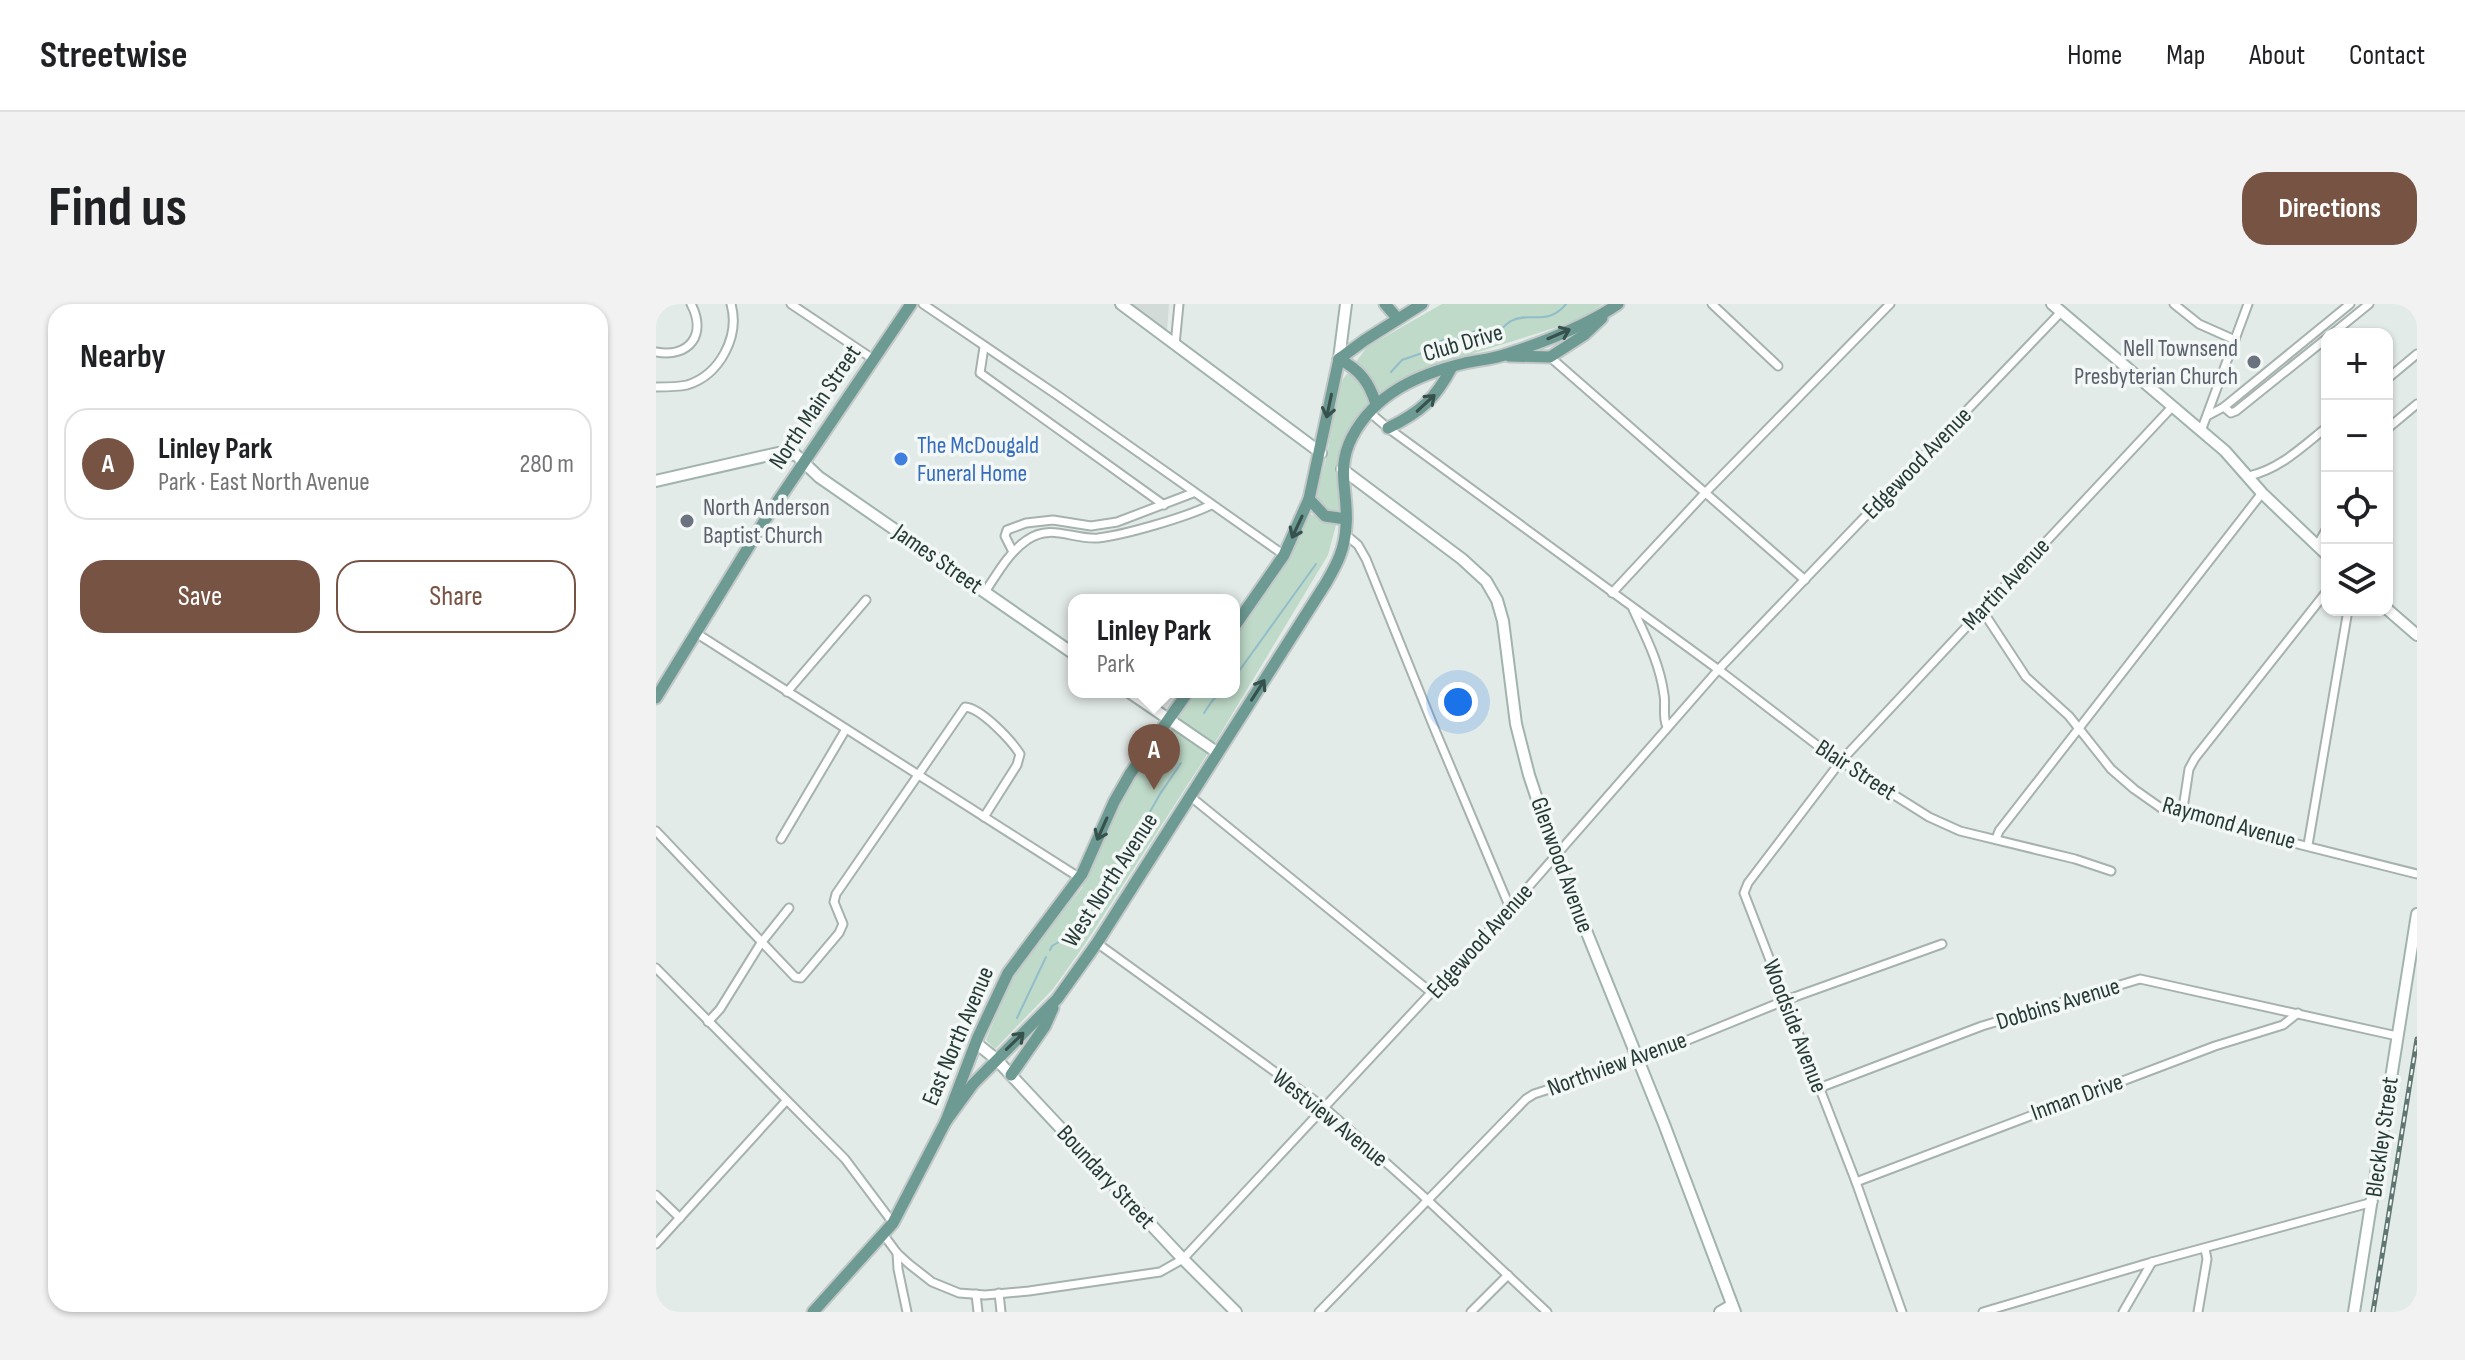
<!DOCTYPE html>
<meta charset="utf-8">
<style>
body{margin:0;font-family:"Sofia Sans Condensed",sans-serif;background:#f2f2f2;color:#202124}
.controls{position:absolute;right:24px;top:24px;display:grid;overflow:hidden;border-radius:16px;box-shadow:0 2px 6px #0004}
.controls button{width:72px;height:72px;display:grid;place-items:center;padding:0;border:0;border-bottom:2px solid #e0e0e0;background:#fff;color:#202124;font:40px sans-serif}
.you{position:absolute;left:802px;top:398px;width:28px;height:28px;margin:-20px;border:6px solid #fff;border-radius:50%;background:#1a73e8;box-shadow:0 0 0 12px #1a73e833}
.badge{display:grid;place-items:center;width:52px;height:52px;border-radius:50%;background:#775344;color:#fff;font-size:26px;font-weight:700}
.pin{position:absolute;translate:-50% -66px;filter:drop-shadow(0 2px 4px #0008)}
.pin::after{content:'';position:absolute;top:42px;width:28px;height:24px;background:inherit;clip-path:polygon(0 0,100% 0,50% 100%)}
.popup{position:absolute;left:412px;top:290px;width:172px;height:104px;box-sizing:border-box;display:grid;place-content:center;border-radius:16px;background:#fff;filter:drop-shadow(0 2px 6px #0005);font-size:26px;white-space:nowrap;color:#757577}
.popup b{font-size:30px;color:#202124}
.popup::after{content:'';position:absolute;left:50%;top:100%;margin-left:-16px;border:16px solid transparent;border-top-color:#fff}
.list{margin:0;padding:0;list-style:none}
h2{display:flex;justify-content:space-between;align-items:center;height:104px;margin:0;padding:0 32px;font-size:34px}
h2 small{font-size:26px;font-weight:400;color:#757577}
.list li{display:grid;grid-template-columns:52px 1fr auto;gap:24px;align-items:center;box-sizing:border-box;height:112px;margin:0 16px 16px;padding:0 16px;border:2px solid #e0e0e0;border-radius:24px}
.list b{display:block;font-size:30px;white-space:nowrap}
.list p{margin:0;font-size:26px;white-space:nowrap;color:#757577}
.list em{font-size:26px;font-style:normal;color:#757577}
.actions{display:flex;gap:16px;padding:24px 32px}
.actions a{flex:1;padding:18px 0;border:2px solid #775344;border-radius:24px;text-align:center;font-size:28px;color:#775344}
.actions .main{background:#775344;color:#fff}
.icon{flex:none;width:44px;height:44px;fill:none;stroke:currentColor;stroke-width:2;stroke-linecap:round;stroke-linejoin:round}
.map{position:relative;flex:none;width:1761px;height:1008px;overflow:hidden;border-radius:24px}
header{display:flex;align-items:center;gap:48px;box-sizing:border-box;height:112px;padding:0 40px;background:#fff;border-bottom:2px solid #e0e0e0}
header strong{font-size:38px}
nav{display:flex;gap:44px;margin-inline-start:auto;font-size:28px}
.intro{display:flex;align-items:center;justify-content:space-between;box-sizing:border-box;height:192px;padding:0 48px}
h1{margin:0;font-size:56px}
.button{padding:20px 36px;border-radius:24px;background:#775344;color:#fff;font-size:28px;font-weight:700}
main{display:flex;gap:48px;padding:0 48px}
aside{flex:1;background:#fff;border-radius:24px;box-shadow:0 2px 6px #0004}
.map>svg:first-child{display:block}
.built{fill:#d2dbd7}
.green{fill:#bfdac8}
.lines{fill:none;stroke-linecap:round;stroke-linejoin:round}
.stream{stroke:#92bdc9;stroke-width:2}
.street-casing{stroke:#a6b2af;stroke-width:11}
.secondary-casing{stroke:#a0b3ad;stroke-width:14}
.primary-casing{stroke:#c2c8c7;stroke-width:15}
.street{stroke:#fff;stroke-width:7}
.secondary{stroke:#fff;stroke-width:10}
.primary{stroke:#6d9b93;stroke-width:11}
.rail-casing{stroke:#607671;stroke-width:5}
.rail{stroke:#f3f8f6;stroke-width:2;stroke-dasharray:6;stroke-linecap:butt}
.oneway{stroke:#37524d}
.worship-dot{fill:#6b7280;stroke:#f3f8f6;stroke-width:3}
.shop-dot{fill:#3f7fe0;stroke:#f3f8f6;stroke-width:3}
.labels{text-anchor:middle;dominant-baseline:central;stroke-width:7;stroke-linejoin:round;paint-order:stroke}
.street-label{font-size:24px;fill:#253a36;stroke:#f3f8f6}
.worship-label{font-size:24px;fill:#5b616d;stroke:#f3f8f6;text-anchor:end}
.shop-label{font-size:24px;fill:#366cbe;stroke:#f3f8f6;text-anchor:start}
</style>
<header>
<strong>Streetwise</strong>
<nav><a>Home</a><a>Map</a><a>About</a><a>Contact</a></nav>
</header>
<div class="intro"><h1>Find us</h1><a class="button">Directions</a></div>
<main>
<aside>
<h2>Nearby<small></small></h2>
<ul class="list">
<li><span class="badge">A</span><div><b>Linley Park</b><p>Park · East North Avenue</p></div><em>280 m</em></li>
</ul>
<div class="actions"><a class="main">Save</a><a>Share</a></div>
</aside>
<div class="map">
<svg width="1761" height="1008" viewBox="0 0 1761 1008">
<rect width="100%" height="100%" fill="#e3ebe8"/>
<polygon class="built" points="475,0 513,0 511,27"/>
<g class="green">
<polygon points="786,0 947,0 921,17 761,67 721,90 714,72 700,58 711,43"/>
<path d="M692,69H697C706,78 711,86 712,99C681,140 680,159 684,210L669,206L658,194C663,180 668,165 671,150C676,129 677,82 692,69Z"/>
<polygon points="652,209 680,221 672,251 563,432 429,640 397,685 339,745 330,736 349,691 367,656 426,584 462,498 538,388 578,388 578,333 626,267"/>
</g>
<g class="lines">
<g class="stream">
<path d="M735,68L746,56L769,48L778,40L790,35H810C823,20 824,30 839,28C846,27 849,20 855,17C873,7 891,23 910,0"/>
<polyline points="578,374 660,260"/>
<polyline points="548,409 556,397 565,388"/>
<polyline points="394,646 396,642 428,623 441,609 468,554 504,490 525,459"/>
<polyline points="361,714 390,653"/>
</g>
<defs>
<g id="street">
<polyline points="135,0 217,55"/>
<polyline points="267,0 401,91 628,251"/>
<polyline points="1056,0 1122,62"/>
<polyline points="1518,0 1543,20 1579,36"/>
<polyline points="1676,30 1713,0"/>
<polyline points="519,41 523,0"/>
<polyline points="328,43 324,69 508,201"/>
<path d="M0,48C34,54 51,30 35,0"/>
<polyline points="894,53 1149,276"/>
<polyline points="1731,75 1761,50"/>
<path d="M0,83C10,83 22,83 31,81C64,71 84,32 75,0"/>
<polyline points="1568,103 1575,109 1580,107 1671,34"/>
<polyline points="712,107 732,124 1067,369 1170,448 1273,513 1304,527 1419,555 1455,567"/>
<polyline points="1551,112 1568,103 1694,0"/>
<polyline points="1731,125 1761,100"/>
<polyline points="1545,127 1592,0"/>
<path d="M1593,172C1624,165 1646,143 1671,123"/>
<polyline points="689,230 702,241 710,255 779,426 854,604"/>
<polyline points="1661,242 1671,224"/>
<polyline points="357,248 349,232 351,226 370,219 397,216 435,222 461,218 537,189"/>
<path d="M329,288C341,270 353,248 371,236C395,219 417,236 442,234C469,231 530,213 555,201"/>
<polyline points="956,289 1049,189 1234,0"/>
<path d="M977,305C990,333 1004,360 1008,391C1010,402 1006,412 1011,423"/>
<polyline points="1326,306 1370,373 1413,412 1455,465 1478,485 1505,504 1538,514 1761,570"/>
<polyline points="40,329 424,574"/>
<polyline points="131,388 210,296"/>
<polyline points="535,493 776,689"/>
<polyline points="1526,511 1533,465 1539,454 1671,287"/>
<path d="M0,527L139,673L145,674L183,629L187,620L178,598L180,590L309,403C325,404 355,436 364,450L361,461L328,513"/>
<polyline points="125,535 190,425"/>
<polyline points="1340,535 1343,527 1606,189"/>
<polyline points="1652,541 1692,306"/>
<polyline points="441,639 669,804 764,889 891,1008"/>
<polyline points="0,664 189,855 237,919"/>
<polyline points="52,718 64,705 105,639 133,604"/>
<polyline points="1163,784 1326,722 1484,675 1741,732"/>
<polyline points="1200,878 1559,742 1627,721 1642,709"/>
<polyline points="0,891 24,914"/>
<polyline points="227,930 241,949 253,960 276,978 303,989 329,991 373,987 504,968 527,955 854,604 1062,366 1406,7"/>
<polyline points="0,940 130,797"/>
<polyline points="241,949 242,965 251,1008"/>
<polyline points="343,989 345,1008"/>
<polyline points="320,990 322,1008"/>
<polyline points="663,1008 870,795 878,790 983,756 1130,696 1286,640"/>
<polyline points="815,1008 852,971"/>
<polyline points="1246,1008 1200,878 1088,589 1092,579 1185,457 1516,103"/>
<polyline points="1327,1008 1496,958 1717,898"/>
<polyline points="1467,1008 1496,958"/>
<polyline points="1542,1008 1551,955 1549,945"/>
</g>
<g id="secondary">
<polyline points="465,0 665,149"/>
<polyline points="1396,0 1569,147 1606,189 1671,251"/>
<polyline points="683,55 690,0"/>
<polyline points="686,165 806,255 830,277 841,296 847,317 860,420 873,471 900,552 1008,820 1079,1008"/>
<polyline points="0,177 122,149 140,151 163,173 418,350"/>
<polyline points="1731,305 1761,331"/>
<polyline points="473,388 562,449"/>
<polyline points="320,739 340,755 527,955 580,1008"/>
<polyline points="1064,1008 1076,1001"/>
<polyline points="1698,1008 1761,610"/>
</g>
<g id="primary">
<polyline points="729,0 742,15"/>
<polyline points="853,52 894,53 928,31 946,14"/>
<polyline points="683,55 709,36 766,0"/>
<path d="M683,55C704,66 713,78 720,100"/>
<path d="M732,124C765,108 779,95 796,63"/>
<polyline points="653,195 669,212 690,215"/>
<polyline points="578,323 628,251 653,195 683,55"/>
<polyline points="0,394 109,216 255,0"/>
<polyline points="355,771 389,722 397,704"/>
<path d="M290,817L317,780L401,695L441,639L670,279C681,260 689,245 690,222C693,189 679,166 696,133C719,89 763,70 809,59C823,56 838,55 851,50C888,38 930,22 962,0"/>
<polyline points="157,1008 237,919 290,817 322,733 352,669 426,570 458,498 474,470 532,388"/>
</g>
</defs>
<use href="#street" class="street-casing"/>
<use href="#secondary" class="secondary-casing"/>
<use href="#primary" class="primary-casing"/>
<use href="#street" class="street"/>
<use href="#secondary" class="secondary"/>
<use href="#primary" class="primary"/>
<defs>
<polyline id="rail" points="1717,1008 1761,735"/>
</defs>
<use href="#rail" class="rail-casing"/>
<use href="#rail" class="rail"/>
</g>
<defs><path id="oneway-shaft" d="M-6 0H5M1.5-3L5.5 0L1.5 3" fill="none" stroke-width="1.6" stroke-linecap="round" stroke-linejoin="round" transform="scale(2)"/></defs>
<g class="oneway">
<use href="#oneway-shaft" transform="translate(903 30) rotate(-23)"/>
<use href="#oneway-shaft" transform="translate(770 99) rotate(-43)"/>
<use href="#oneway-shaft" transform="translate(673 102) rotate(102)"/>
<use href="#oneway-shaft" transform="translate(641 223) rotate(115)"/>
<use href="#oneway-shaft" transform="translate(602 386) rotate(-57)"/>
<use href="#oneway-shaft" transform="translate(446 525) rotate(114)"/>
<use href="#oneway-shaft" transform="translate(359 737) rotate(-44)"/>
</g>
<g class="worship-dot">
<circle cx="1598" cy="58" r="8"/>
<circle cx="31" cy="217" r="8"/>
</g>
<circle class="shop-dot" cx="245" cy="155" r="8"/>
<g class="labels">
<g class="street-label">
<text transform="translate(807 39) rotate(-16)">Club Drive</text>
<text transform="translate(159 103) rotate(-56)">North Main Street</text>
<text transform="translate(1261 159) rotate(-46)">Edgewood Avenue</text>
<text transform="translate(282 255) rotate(35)">James Street</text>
<text transform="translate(1350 280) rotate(-47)">Martin Avenue</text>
<text transform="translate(1200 466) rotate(33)">Blair Street</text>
<text transform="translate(1573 519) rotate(16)">Raymond Avenue</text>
<text transform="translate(906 561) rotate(70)">Glenwood Avenue</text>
<text transform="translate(454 576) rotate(-57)">West North Avenue</text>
<text transform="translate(824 637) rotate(-48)">Edgewood Avenue</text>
<text transform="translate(1402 700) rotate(-17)">Dobbins Avenue</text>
<text transform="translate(1139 722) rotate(69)">Woodside Avenue</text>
<text transform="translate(302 732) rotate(-67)">East North Avenue</text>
<text transform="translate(961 760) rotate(-20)">Northview Avenue</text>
<text transform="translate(1421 793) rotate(-20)">Inman Drive</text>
<text transform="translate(674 814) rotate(39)">Westview Avenue</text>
<text transform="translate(1726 833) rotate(-82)">Bleckley Street</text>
<text transform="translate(450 873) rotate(47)">Boundary Street</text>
</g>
<g class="worship-label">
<text x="1582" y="44">Nell Townsend<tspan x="1582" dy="28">Presbyterian Church</tspan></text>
<text x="47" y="203" text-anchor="start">North Anderson<tspan x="47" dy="28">Baptist Church</tspan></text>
</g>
<g class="shop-label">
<text x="261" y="141">The McDougald<tspan x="261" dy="28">Funeral Home</tspan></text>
</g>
</g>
</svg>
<div class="controls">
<button>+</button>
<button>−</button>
<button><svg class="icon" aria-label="locate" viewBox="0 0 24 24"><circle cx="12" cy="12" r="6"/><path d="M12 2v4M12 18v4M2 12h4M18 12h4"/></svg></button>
<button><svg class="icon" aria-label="layers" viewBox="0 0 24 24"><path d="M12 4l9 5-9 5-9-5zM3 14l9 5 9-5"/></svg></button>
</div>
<div class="you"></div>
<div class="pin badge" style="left:498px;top:486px">A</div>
<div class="popup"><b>Linley Park</b>Park</div>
</div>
</main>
